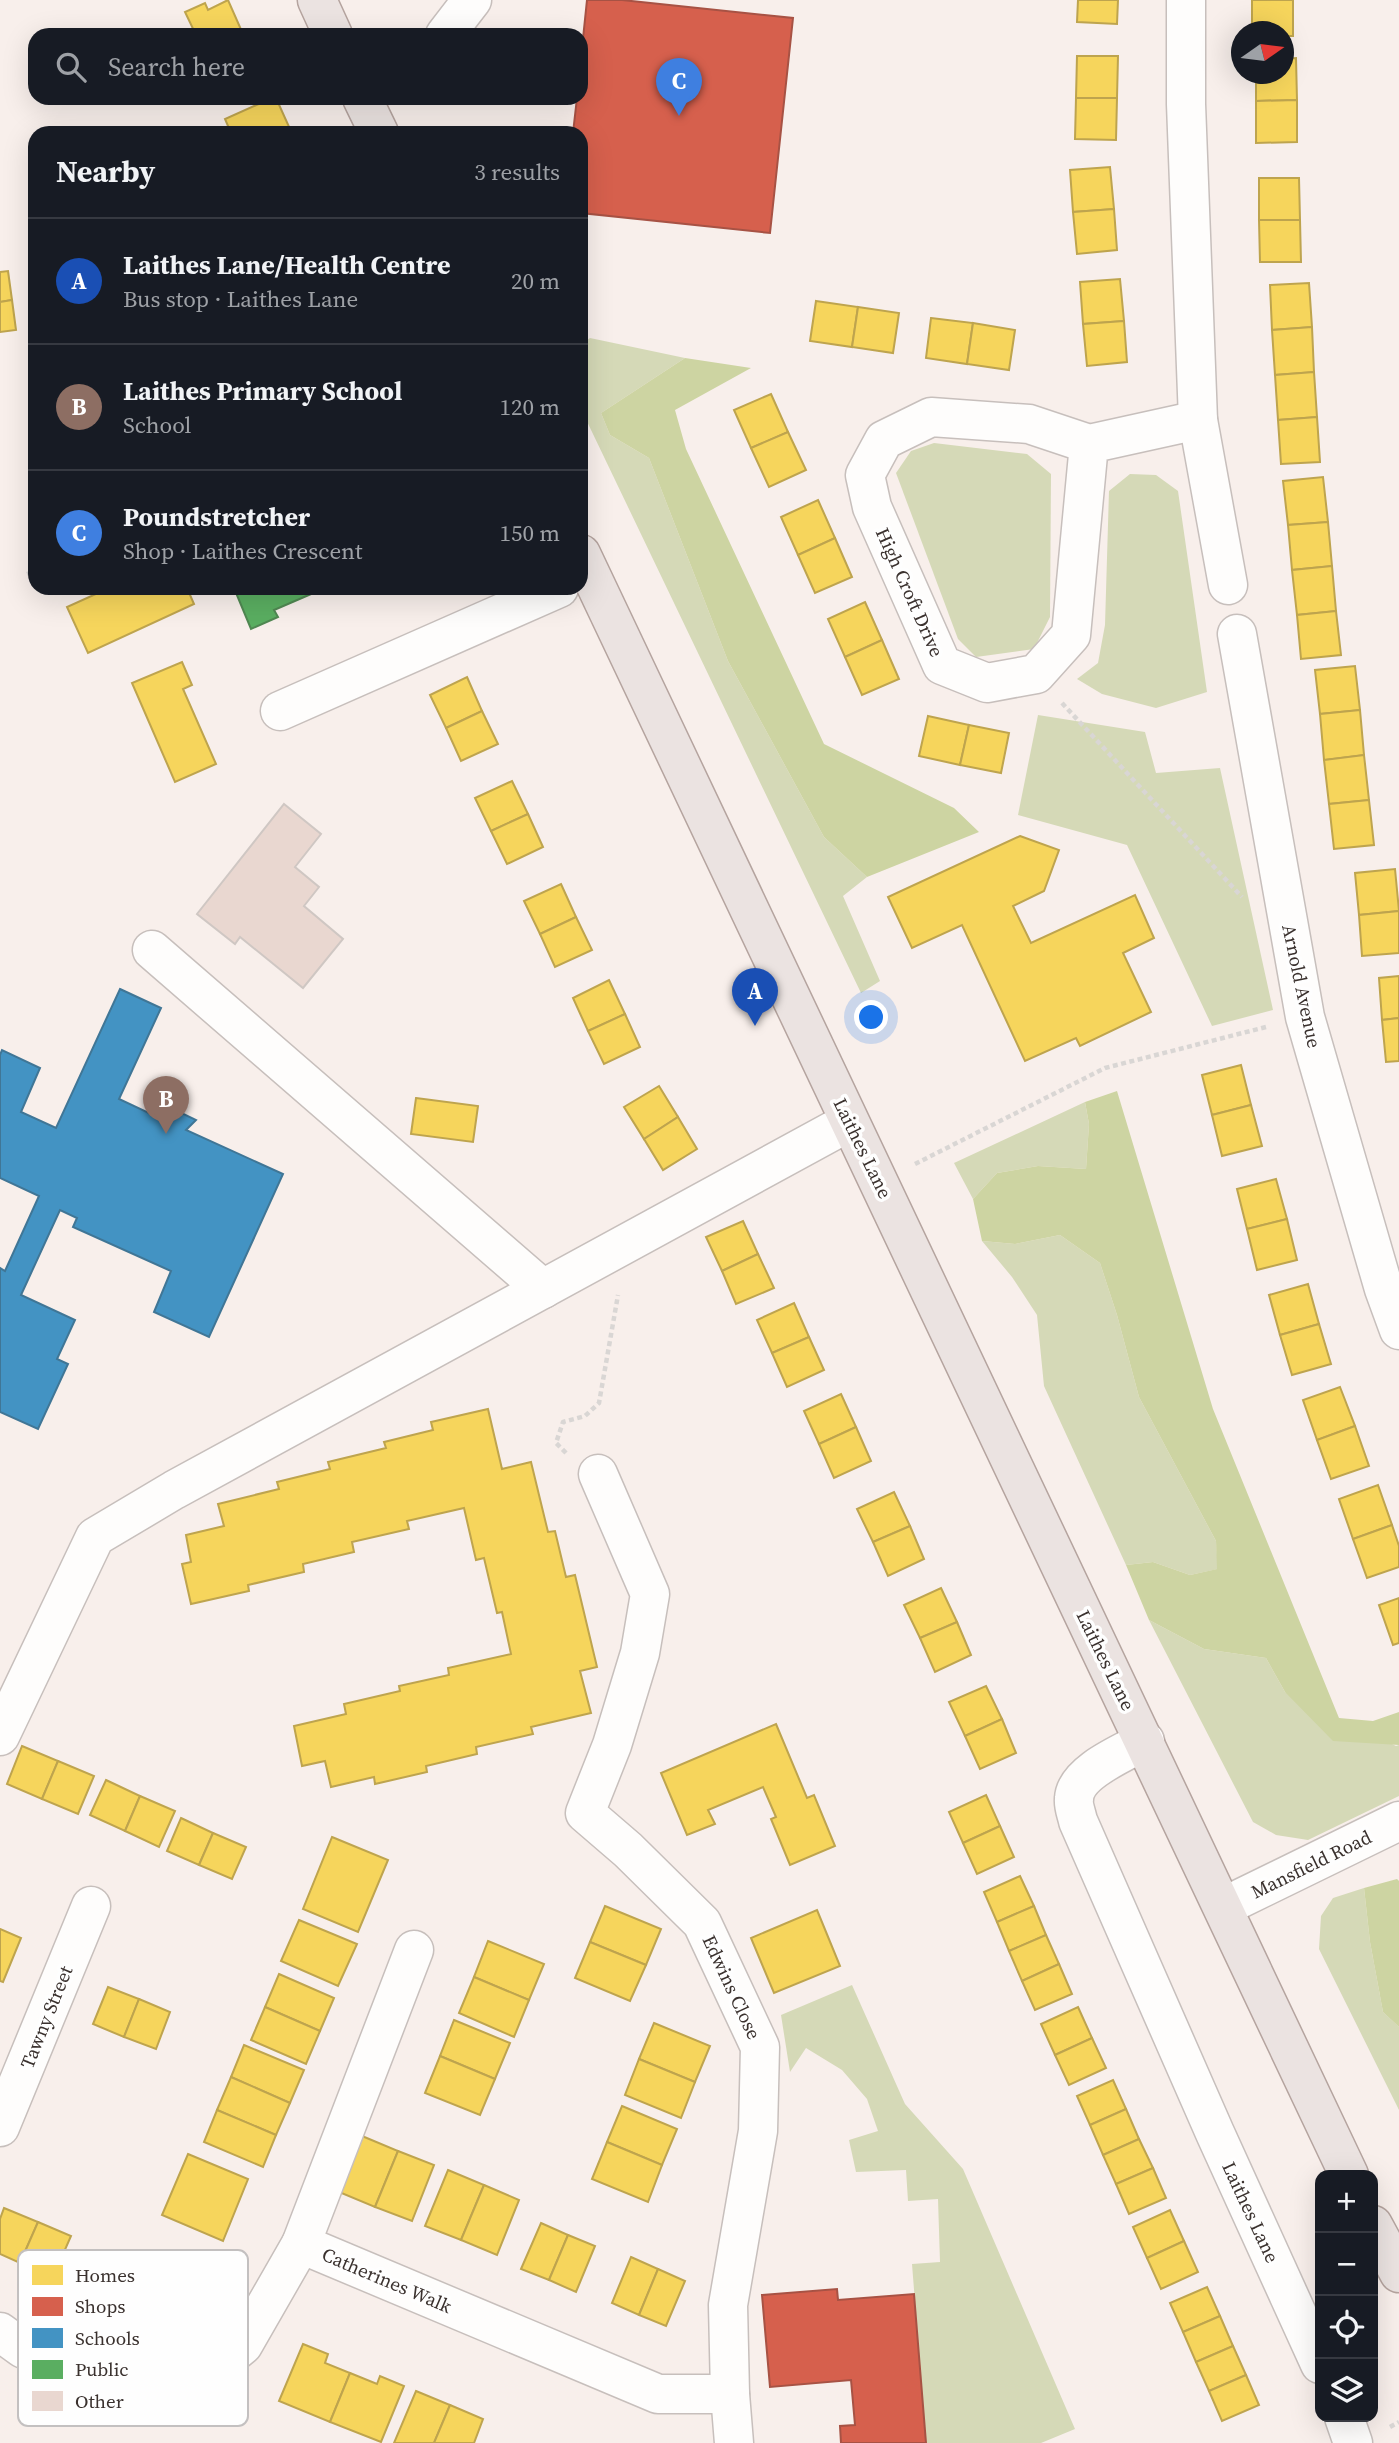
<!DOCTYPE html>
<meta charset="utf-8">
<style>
body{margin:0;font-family:"Source Serif 4",serif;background:#242831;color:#f1f3f6}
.controls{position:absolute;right:21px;bottom:21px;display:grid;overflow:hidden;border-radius:14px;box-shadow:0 7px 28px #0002}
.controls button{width:63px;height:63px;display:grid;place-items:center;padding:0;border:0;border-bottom:2px solid #363941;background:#171b24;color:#f1f3f6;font:35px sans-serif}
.compass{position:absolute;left:1231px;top:21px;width:63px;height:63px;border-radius:50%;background:#171b24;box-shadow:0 7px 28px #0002;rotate:76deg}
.you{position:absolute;left:872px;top:1018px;width:24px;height:24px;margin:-18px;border:5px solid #fff;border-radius:50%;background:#1a73e8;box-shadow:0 0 0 10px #1a73e833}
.badge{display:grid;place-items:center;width:46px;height:46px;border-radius:50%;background:#ea580c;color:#fff;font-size:23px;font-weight:700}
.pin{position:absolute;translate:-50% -58px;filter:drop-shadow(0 2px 4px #0008)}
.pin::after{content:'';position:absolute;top:37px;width:24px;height:21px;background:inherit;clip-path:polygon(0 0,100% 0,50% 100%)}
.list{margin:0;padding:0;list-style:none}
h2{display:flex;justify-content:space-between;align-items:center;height:91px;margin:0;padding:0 28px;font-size:30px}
h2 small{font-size:23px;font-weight:400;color:#9ea1a6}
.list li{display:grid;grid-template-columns:46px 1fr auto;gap:21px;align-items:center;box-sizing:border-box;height:126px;padding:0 28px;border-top:2px solid #363941}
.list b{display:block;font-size:26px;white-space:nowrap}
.list p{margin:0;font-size:23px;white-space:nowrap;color:#9ea1a6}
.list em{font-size:23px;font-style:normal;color:#9ea1a6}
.icon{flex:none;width:38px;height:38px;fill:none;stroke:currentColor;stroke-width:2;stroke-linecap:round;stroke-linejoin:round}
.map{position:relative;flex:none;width:1399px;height:2443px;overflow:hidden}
.search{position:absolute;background:#171b24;box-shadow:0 7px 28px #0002;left:28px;top:28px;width:560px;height:77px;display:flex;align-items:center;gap:18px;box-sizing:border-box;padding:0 24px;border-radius:21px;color:#9ea1a6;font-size:26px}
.panel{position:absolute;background:#171b24;box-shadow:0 7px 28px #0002;left:28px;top:126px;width:560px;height:469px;border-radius:21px}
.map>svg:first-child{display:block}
.green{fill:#d5d9b7}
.forest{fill:#cdd4a2}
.homes{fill:#f6d55c;stroke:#bea44e;stroke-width:2}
.shops{fill:#d6604d;stroke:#a75244;stroke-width:2}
.schools{fill:#4393c3;stroke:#407696;stroke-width:2}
.public{fill:#5aae61;stroke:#508852;stroke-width:2}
.building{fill:#e9d7d0;stroke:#cfc7c3;stroke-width:2}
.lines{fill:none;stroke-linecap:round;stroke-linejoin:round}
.minor-casing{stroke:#c7bfbc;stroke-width:41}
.major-casing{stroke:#b5a49f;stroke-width:41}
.path{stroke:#d9d6d4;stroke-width:4.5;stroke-dasharray:5 3.5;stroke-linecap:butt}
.minor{stroke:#fefdfc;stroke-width:38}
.major{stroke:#ebe3e1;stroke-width:38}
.labels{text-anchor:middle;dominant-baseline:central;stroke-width:7;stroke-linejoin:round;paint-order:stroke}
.street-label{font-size:19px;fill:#3a312e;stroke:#fefefe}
.key{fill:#fefefe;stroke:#c3c0c0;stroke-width:2}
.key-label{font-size:19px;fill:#3a312e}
</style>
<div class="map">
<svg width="1399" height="2443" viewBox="0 0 1399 2443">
<rect width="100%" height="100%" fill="#f8efeb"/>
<g class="green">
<polygon points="590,338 685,358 601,413 610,435 649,458 728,661 824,837 867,877 843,896 880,981 861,993 581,409 581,344"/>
<polygon points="934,443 1027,454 1051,474 1050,617 1034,649 976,657 958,639 896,473 911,451"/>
<polygon points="1130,474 1156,475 1178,491 1207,692 1156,708 1102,694 1077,679 1098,663 1105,625 1109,491"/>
<polygon points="1038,715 1145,732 1156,773 1220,768 1273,1010 1212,1026 1127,845 1018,815"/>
<polygon points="1085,1102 1089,1124 1086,1169 1038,1166 997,1173 973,1199 954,1163"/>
<polygon points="1060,1235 1100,1263 1117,1315 1139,1397 1216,1541 1218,1569 1190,1575 1153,1562 1126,1565 1044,1386 1037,1315 1012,1277 982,1241 1015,1244"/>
<polygon points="1149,1620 1204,1649 1266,1658 1285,1692 1396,1746 1399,1745 1399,1796 1308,1840 1276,1835 1253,1822"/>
<polygon points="1364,1888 1370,1942 1383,2012 1399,2027 1399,2110 1319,1949 1321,1916 1333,1898"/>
<polygon points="852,1985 905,2104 963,2169 1075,2429 1041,2443 926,2443 912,2264 940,2262 938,2199 908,2201 906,2170 856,2172 849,2140 878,2131 867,2099 842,2070 806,2048 790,2072 781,2015"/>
</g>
<g class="forest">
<polygon points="685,358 751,368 675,410 686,449 824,744 954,808 979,832 867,877 824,837 728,661 649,458 610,435 601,413"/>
<polygon points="1117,1091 1213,1409 1339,1718 1373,1721 1399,1712 1399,1745 1333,1741 1285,1692 1266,1658 1204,1649 1149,1620 1126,1565 1153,1562 1190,1575 1217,1569 1216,1541 1139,1397 1117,1315 1100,1263 1060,1235 1015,1244 982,1241 973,1199 997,1173 1038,1166 1086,1169 1089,1124 1085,1102"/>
<polygon points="1397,1879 1399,1881 1399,2027 1383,2012 1370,1942 1364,1888"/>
</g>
<g class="homes">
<polygon points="228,0 243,34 196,35 185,12 205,3 208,10"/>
<polygon points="1078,0 1118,0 1117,24 1077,22"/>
<polygon points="1252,0 1293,0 1293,36 1284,36 1284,32 1252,32"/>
<polygon points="1077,56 1118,56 1117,98 1076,98"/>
<polygon points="1296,58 1297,100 1256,101 1256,74 1284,74 1284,59"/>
<polygon points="272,98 276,98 290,129 281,133 231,133 225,119"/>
<polygon points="1076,98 1117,98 1116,140 1075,139"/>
<polygon points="1297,100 1297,142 1256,143 1256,101"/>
<polygon points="1110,167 1114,209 1073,212 1070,170"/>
<polygon points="1259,178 1299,178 1300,220 1259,220"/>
<polygon points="1114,209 1117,250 1077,254 1073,212"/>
<polygon points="1259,220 1300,220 1301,262 1260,262"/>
<polygon points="8,271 12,300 0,302 0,272"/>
<polygon points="1120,279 1124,321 1083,324 1080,282"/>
<polygon points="1309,283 1312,327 1272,330 1270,285"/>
<polygon points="12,300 16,330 0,332 0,302"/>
<polygon points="816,301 858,307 852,347 810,341"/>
<polygon points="858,307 899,313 893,353 852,347"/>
<polygon points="931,318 973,323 967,364 926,358"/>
<polygon points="1124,321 1127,362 1087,366 1083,324"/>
<polygon points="973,323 1015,330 1009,370 967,364"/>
<polygon points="1312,327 1314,372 1275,375 1272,330"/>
<polygon points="1314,372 1317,417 1278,420 1275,375"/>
<polygon points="771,394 788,432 751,448 734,410"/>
<polygon points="1317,417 1320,462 1281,464 1278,420"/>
<polygon points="788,432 806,470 769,487 751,448"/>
<polygon points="1323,477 1328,522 1288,525 1283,481"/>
<polygon points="818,500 835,538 798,555 781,517"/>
<polygon points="1328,522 1332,566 1292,570 1288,525"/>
<polygon points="835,538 852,577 815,593 798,555"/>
<polygon points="1332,566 1336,611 1297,615 1292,570"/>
<polygon points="109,588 187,588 194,604 88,653 67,607"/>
<polygon points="865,602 882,640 845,657 828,619"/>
<polygon points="1336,611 1341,655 1301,659 1297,615"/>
<polygon points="882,640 899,679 862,695 845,657"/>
<polygon points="182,662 192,685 183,689 216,764 175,782 132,683"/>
<polygon points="1355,666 1360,710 1320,714 1315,670"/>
<polygon points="467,677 482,711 446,728 430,695"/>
<polygon points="1360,710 1364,755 1324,760 1320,714"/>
<polygon points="482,711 498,744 461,761 446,728"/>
<polygon points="928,716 969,725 960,765 919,756"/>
<polygon points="969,725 1009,733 1001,773 960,765"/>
<polygon points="1364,755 1369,800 1329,804 1324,760"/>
<polygon points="512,781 528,814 491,831 475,798"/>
<polygon points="1369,800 1374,845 1334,849 1329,804"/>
<polygon points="528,814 543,847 507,864 491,831"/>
<polygon points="1020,836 1059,850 1044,891 1013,906 1031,943 1135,895 1154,938 1123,953 1151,1012 1080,1046 1076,1038 1025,1061 962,925 912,948 888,897"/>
<polygon points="1395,869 1399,911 1359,915 1355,873"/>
<polygon points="561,884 576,917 540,934 524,901"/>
<polygon points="1399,911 1399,953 1362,956 1359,915"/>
<polygon points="576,917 592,950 555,967 540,934"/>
<polygon points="1399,976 1399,1018 1382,1020 1379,978"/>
<polygon points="609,980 625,1014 588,1031 573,998"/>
<polygon points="625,1014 640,1047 604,1064 588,1031"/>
<polygon points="1399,1018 1399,1061 1386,1062 1382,1020"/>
<polygon points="1241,1065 1251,1105 1212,1115 1202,1075"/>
<polygon points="659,1086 678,1117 644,1139 624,1107"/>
<polygon points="416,1098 478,1106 473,1142 411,1134"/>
<polygon points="1251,1105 1262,1146 1222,1156 1212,1115"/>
<polygon points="678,1117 697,1149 663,1170 644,1139"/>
<polygon points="1276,1179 1287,1219 1247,1229 1237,1189"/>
<polygon points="1287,1219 1297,1260 1257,1270 1247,1229"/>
<polygon points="743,1221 758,1254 722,1271 706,1237"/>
<polygon points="758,1254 774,1288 736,1304 722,1271"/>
<polygon points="1308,1284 1319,1324 1280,1335 1269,1295"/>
<polygon points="794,1303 809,1337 772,1353 757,1320"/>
<polygon points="1319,1324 1331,1364 1292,1375 1280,1335"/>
<polygon points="809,1337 824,1370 787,1387 772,1353"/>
<polygon points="1340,1387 1355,1426 1317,1440 1303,1400"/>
<polygon points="841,1394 856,1427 819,1444 804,1411"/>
<polygon points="488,1409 502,1469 531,1462 548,1532 555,1531 566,1577 575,1575 597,1667 580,1671 591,1713 531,1727 533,1734 476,1747 477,1754 426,1766 427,1772 375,1784 374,1777 331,1787 325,1761 302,1766 294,1726 346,1714 344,1704 400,1691 399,1686 449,1675 448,1668 511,1654 502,1612 497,1613 484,1558 476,1560 464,1508 407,1521 409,1529 352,1542 354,1552 303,1564 304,1572 248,1585 249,1591 191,1604 182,1564 191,1562 186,1535 224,1526 218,1504 279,1489 277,1482 330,1469 328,1462 386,1448 384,1442 433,1430 431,1422"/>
<polygon points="1355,1426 1369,1466 1331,1479 1317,1440"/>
<polygon points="856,1427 871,1461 834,1478 819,1444"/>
<polygon points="1378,1485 1392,1525 1353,1539 1339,1499"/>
<polygon points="894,1492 910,1526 873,1542 857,1509"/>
<polygon points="1392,1525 1399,1546 1399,1567 1367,1578 1353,1539"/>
<polygon points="910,1526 924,1559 888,1576 873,1542"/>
<polygon points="941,1588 957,1622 920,1638 904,1605"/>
<polygon points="1399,1598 1399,1643 1393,1645 1379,1605"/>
<polygon points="957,1622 971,1655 935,1672 920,1638"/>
<polygon points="986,1686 1002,1719 965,1736 949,1702"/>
<polygon points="1002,1719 1016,1753 980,1769 965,1736"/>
<polygon points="776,1724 807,1798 814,1795 835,1846 790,1865 771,1819 776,1817 763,1787 708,1810 715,1824 687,1835 661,1773"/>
<polygon points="22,1746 58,1761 42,1799 7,1784"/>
<polygon points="58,1761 94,1776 78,1814 42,1799"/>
<polygon points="106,1780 140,1796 125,1831 90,1815"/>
<polygon points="986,1795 1000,1826 963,1843 949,1812"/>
<polygon points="140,1796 175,1811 159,1847 125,1831"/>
<polygon points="181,1818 213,1833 199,1865 167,1851"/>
<polygon points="1000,1826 1014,1857 977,1874 963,1843"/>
<polygon points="213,1833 246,1847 232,1879 199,1865"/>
<polygon points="332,1837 388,1860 358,1932 303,1909"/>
<polygon points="1020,1876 1034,1906 997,1922 984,1892"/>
<polygon points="605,1906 661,1929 646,1965 590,1942"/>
<polygon points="1034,1906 1046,1935 1009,1951 997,1922"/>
<polygon points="817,1910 840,1966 774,1993 751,1938"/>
<polygon points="299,1920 357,1944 338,1986 281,1961"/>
<polygon points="0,1929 21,1938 3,1982 0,1981"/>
<polygon points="1046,1935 1059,1964 1022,1981 1009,1951"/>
<polygon points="488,1941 544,1964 529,2000 474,1977"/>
<polygon points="590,1942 646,1965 630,2001 575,1978"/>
<polygon points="1059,1964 1072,1994 1035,2010 1022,1981"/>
<polygon points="279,1974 334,1998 320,2031 265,2007"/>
<polygon points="474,1977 529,2000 514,2037 459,2013"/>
<polygon points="108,1987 139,1999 124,2037 93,2024"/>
<polygon points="139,1999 170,2012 156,2049 124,2037"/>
<polygon points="265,2007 320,2031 306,2064 251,2040"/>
<polygon points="1078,2007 1092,2038 1055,2055 1041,2024"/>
<polygon points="454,2020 510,2043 495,2079 440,2056"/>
<polygon points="654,2023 710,2046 695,2082 639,2059"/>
<polygon points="1092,2038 1106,2068 1069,2085 1055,2055"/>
<polygon points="244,2045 304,2070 290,2103 231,2077"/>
<polygon points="440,2056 495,2079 480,2115 425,2093"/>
<polygon points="639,2059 695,2082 681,2118 625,2095"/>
<polygon points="231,2077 290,2103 276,2135 217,2110"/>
<polygon points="1113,2080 1126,2109 1090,2125 1077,2096"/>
<polygon points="622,2106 677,2129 662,2165 607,2142"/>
<polygon points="1126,2109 1139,2139 1103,2155 1090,2125"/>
<polygon points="217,2110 276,2135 263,2167 204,2142"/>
<polygon points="362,2136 398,2151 375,2207 339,2192"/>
<polygon points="1139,2139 1153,2168 1116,2184 1103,2155"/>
<polygon points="607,2142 662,2165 648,2202 592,2179"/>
<polygon points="398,2151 434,2165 412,2221 375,2207"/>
<polygon points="188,2154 248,2179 223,2241 162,2215"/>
<polygon points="1153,2168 1166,2198 1129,2214 1116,2184"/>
<polygon points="448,2170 484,2185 461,2240 425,2226"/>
<polygon points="484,2185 519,2200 497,2255 461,2240"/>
<polygon points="4,2208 38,2222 20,2263 0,2254 0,2219"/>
<polygon points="1170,2210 1184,2241 1147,2258 1133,2227"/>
<polygon points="38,2222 71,2236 53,2277 20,2263"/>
<polygon points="541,2223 568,2235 549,2280 521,2269"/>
<polygon points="568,2235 595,2246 576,2292 549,2280"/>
<polygon points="1184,2241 1198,2272 1161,2289 1147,2258"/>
<polygon points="631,2257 658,2269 639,2315 612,2303"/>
<polygon points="658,2269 685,2281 666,2326 639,2315"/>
<polygon points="1207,2287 1220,2316 1183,2332 1170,2303"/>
<polygon points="1220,2316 1233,2346 1196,2362 1183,2332"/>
<polygon points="303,2344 328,2354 325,2363 350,2373 330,2422 279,2401"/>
<polygon points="1233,2346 1246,2375 1209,2391 1196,2362"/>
<polygon points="350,2373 377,2384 380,2376 404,2386 381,2442 330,2422"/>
<polygon points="1246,2375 1259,2405 1222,2421 1209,2391"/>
<polygon points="416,2391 450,2405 434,2443 394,2443"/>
<polygon points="450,2405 483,2419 474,2443 434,2443"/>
</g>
<g class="shops">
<polygon points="587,0 622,0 793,18 770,233 581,213 581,133 573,133 577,98 581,98 581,58"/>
<polygon points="837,2289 838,2300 914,2294 926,2443 841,2443 840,2426 855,2425 851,2380 770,2387 762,2295"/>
</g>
<polygon class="schools" points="120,989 161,1008 119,1099 155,1116 161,1103 196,1120 186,1130 283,1174 209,1337 154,1312 171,1271 73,1227 77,1218 60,1210 21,1295 75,1320 57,1359 68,1364 38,1429 0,1412 0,1268 5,1271 39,1196 0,1178 0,1055 2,1050 40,1068 21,1112 56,1128"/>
<polygon class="public" points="234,588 325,588 274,610 278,617 251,629"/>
<polygon class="building" points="284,804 321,834 295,867 319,887 304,906 343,939 303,988 240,937 235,944 197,914"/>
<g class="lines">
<defs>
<g id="minor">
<polyline points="1186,0 1186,104 1198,420 1228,585"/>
<polyline points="445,35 472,0"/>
<polyline points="1089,444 1071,635 1036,674 987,683 942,665 872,507 865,475 884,440 931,417 1029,424 1089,444 1198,420"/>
<polyline points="1237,634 1305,1017 1384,1289 1399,1330"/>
<polyline points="280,711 559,588"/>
<polyline points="152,950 543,1289"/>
<polyline points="598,1474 650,1594 640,1653 612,1745 585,1813 628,1850 702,1923 760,2047 758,2131 728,2305 730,2394 734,2443"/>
<polyline points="0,1736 95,1537 174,1490 849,1122"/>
<path d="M1145,1741C1123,1753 1075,1772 1074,1799C1073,1806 1077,1815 1078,1821L1215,2133L1320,2364"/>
<polyline points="1223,1907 1399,1821"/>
<polyline points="414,1950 301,2244 658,2394 730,2394"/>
<polyline points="0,2127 91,1906"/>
<polyline points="0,2332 22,2348 83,2377 150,2386 200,2380 243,2345 301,2244"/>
<polyline points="1344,2417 1353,2443"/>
</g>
<g id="major">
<polyline points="317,0 333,35"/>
<polyline points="362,98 379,133"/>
<polyline points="581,554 1349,2175"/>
<polyline points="1373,2225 1399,2273"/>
</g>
</defs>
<use href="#minor" class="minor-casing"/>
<use href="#major" class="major-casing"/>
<g class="path">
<polyline points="27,574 35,571"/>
<polyline points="1062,703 1242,897"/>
<polyline points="915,1164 1105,1068 1266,1027"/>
<polyline points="566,1453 556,1443 563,1422 585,1416 599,1403 618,1295"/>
<polyline points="1390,2427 1399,2422"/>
</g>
<use href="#minor" class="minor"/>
<use href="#major" class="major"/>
</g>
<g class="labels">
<g class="street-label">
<text transform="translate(910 592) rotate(66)">High Croft Drive</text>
<text transform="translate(1302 986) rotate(78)">Arnold Avenue</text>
<text transform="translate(863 1148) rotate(64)">Laithes Lane</text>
<text transform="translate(1106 1660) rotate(64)">Laithes Lane</text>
<text transform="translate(1311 1864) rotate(-26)">Mansfield Road</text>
<text transform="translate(732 1987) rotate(65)">Edwins Close</text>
<text transform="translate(46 2017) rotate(-68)">Tawny Street</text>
<text transform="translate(1251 2212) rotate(65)">Laithes Lane</text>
<text transform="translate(387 2280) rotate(23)">Catherines Walk</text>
</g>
</g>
<rect x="18" y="2250" width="230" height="176" rx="10" class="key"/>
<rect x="32" y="2265" width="31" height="20" fill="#f6d55c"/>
<rect x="32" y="2297" width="31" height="19" fill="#d6604d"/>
<rect x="32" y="2328" width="31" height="20" fill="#4393c3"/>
<rect x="32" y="2360" width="31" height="19" fill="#5aae61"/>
<rect x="32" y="2391" width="31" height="20" fill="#e9d7d0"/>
<g class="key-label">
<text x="75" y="2282">Homes</text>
<text x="75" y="2313">Shops</text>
<text x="75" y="2345">Schools</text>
<text x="75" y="2376">Public</text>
<text x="75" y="2408">Other</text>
</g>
</svg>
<div class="controls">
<button>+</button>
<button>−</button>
<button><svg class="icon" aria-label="locate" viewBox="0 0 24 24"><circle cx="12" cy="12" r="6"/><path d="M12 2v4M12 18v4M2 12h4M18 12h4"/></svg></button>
<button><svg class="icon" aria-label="layers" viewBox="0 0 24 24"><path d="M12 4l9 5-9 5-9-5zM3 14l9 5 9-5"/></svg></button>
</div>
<svg class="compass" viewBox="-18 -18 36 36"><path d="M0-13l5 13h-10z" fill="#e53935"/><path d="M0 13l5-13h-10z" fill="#9ea1a6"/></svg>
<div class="you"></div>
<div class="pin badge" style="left:755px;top:1026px;background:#1a4fb4">A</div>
<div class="pin badge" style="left:166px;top:1134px;background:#8d6e63">B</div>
<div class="pin badge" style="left:679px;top:116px;background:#3f7fe0">C</div>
<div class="search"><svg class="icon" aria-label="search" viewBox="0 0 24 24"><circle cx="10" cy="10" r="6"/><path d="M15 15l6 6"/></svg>Search here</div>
<section class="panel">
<h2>Nearby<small>3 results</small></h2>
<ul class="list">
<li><span class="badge" style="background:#1a4fb4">A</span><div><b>Laithes Lane/Health Centre</b><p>Bus stop · Laithes Lane</p></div><em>20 m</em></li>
<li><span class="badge" style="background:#8d6e63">B</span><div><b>Laithes Primary School</b><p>School</p></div><em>120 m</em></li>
<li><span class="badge" style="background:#3f7fe0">C</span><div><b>Poundstretcher</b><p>Shop · Laithes Crescent</p></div><em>150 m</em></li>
</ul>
</section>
</div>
